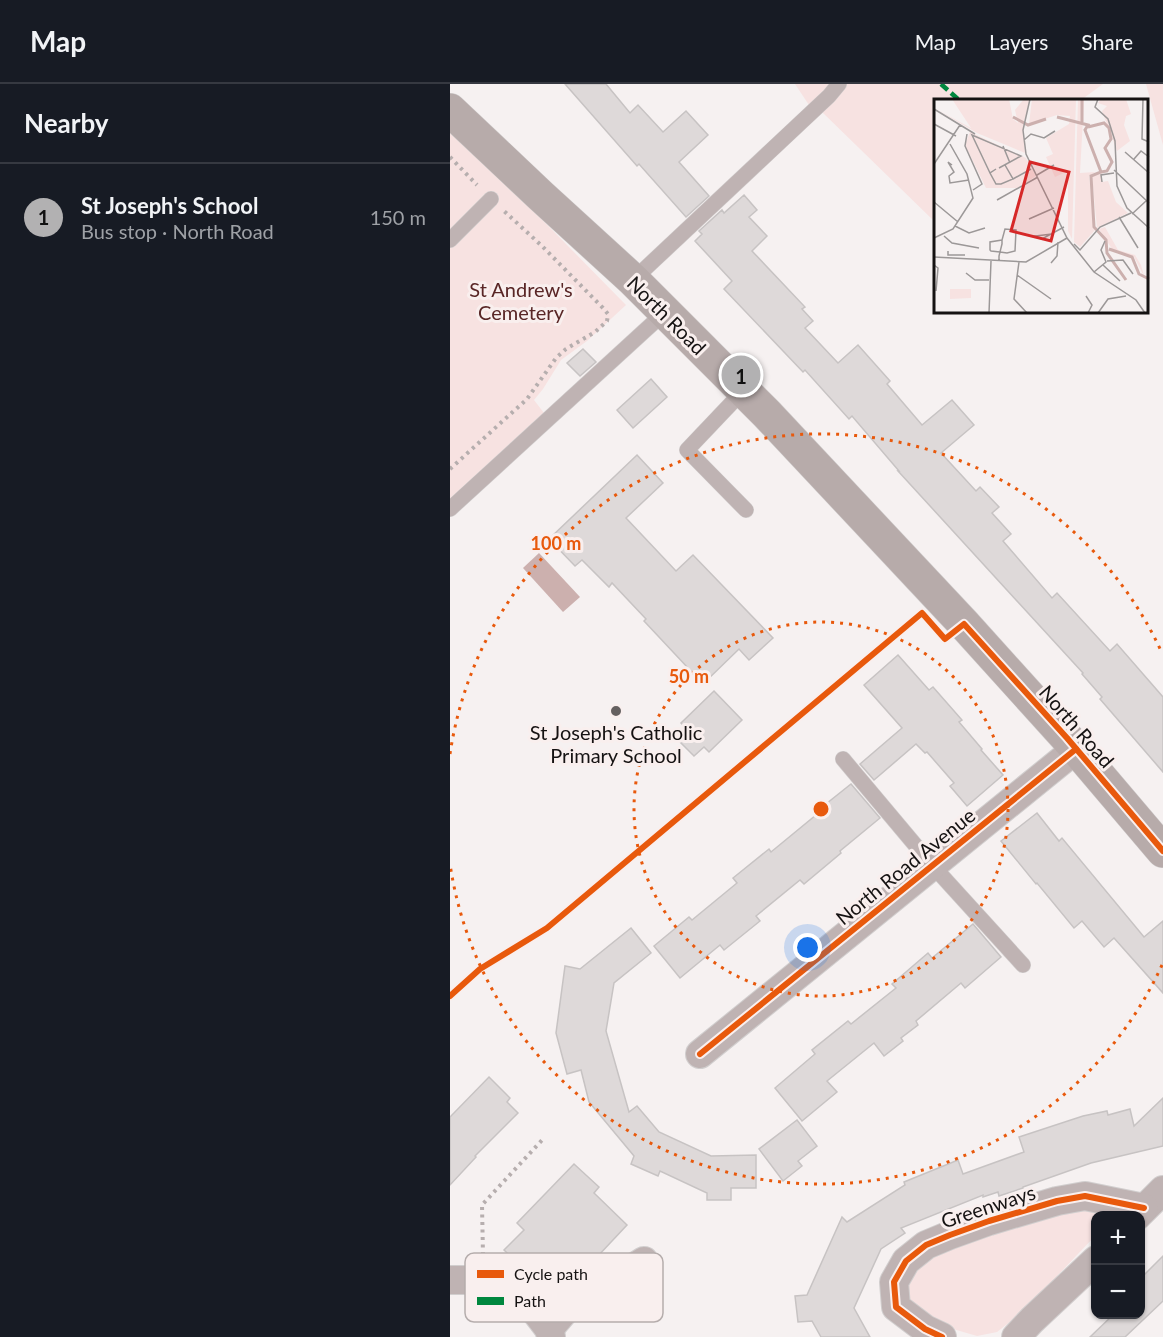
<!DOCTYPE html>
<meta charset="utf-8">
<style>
body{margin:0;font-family:Lato,sans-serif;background:#242831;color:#f1f3f6}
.controls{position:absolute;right:18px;bottom:18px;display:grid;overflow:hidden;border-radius:12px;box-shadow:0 2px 4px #0004}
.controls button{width:54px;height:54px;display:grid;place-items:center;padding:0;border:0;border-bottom:2px solid #363941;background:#171b24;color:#f1f3f6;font:30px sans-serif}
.you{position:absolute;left:358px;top:864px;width:21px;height:21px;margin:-15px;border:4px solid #fff;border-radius:50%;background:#1a73e8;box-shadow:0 0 0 9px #1a73e833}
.badge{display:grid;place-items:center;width:39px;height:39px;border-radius:50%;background:#b2b1b2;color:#111;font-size:20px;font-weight:700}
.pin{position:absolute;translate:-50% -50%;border:3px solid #fff;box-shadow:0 2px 6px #0006}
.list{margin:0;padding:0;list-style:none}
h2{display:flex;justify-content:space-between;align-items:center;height:78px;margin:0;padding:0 24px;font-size:26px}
h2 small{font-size:20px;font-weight:400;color:#9ea1a6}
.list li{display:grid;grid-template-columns:39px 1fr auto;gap:18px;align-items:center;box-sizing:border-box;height:108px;padding:0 24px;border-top:2px solid #363941}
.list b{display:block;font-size:22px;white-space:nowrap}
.list p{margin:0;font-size:20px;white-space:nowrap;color:#9ea1a6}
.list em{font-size:20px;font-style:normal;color:#9ea1a6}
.map{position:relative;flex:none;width:713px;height:1253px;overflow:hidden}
header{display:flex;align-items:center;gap:36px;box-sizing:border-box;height:84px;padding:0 30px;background:#171b24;border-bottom:2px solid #363941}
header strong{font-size:28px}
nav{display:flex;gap:33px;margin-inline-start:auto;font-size:21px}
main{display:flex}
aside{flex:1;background:#171b24}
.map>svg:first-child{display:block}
.green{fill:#f7e2e1}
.water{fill:#ccb0ae}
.building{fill:#ded9d9;stroke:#c7c3c3;stroke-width:1.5}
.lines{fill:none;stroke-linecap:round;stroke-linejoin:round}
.lane-casing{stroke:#d1cece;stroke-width:16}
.street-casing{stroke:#d1cece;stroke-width:30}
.primary-casing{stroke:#d1cece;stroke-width:34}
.path{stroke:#b6aeae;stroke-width:4;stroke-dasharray:3 4.5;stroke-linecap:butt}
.lane{stroke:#bfb3b3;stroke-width:15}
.street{stroke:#bfb3b3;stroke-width:28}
.primary{stroke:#b7abaa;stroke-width:33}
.quiet{stroke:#00873e;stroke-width:4.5;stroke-dasharray:9 4.5;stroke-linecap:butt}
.cycleway-casing{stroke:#f9efee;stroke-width:10}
.cycleway{stroke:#e8590c;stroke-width:6}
.ring{fill:none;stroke:#e8590c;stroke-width:3;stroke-dasharray:3 6}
.poi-dot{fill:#646060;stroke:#f9efee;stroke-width:2}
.labels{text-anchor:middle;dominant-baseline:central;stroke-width:6;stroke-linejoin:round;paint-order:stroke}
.park-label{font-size:20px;fill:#592626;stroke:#f9efee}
.street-label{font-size:20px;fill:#151212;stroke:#f9efee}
.poi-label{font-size:20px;fill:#151212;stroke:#f9efee}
.inset-river{fill:none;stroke:#ccb0ae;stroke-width:3}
.inset-road{fill:none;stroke:#9c9898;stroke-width:1.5}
.view{fill:#d62828;fill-opacity:0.15;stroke:#d62828;stroke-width:3}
.inset-edge{fill:none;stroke:#151212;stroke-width:3}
.key{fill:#f9efee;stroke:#b5adac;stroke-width:1.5}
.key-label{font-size:16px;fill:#151212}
.centre{fill:#e8590c;stroke:#f9efee;stroke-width:3}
.ring-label{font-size:18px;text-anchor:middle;font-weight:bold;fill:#e8590c;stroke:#f9efee;stroke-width:6;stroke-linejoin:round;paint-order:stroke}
</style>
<header>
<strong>Map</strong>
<nav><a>Map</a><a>Layers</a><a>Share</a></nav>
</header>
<main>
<aside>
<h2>Nearby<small></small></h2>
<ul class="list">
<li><span class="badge">1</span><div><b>St Joseph's School</b><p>Bus stop · North Road</p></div><em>150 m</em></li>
</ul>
</aside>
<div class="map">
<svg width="713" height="1253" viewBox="0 0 713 1253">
<rect width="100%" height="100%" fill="#f6f1f1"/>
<g class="green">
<polygon points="345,0 653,0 631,16 485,16 485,138 372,28 361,24"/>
<polygon points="696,0 713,0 713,61"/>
<polygon points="0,42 176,221 137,257 111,276 93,305 84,316 94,329 0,417"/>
<polygon points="643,1122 660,1131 646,1132 645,1152 573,1228 547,1248 527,1252 503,1245 462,1223 454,1201 467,1179 497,1163 604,1130"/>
</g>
<polygon class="water" points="89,469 130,513 113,528 73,484"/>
<g class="building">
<polygon points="115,0 156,0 180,29 188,21 213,48 236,27 258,51 229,78 259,112 236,133 189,80 187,82"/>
<polygon points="294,111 307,126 299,133 317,152 302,167 355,223 352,225 363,237 355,244 388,279 408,261 440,297 437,300 472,341 502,316 524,341 491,369 526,407 530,403 549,423 542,429 561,450 553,457 602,514 607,509 660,567 667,560 713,613 713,688 650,615 652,613 632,590 633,589 448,387 449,387 402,332 399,335 355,286 353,288 274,205 282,197 245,157 252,150 249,147 272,126 274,129"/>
<polygon points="133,265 146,278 130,292 117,279"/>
<polygon points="201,295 217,313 183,344 167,326"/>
<polygon points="187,371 213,399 176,434 226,487 243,471 323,554 299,576 289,565 253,600 194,537 196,535 162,499 159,503 132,476 125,482 99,455"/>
<polygon points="448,571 479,606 483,603 512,636 509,638 532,665 531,666 553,691 517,722 500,702 504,699 477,668 475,669 466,660 424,696 410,680 452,644 414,601"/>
<polygon points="264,607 292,636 259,668 254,663 244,672 226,654 236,644 231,639"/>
<polygon points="401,700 430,734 390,767 391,769 354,800 350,796 306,832 310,837 274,866 270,861 230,894 204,862 239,833 242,836 287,799 283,794 319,765 321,768 372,726 371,724"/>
<polygon points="587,729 609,757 612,754 694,853 713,837 713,909 664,854 654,863 632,837 624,844 587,799 586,800 551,757"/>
<polygon points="523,840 551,873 515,904 511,899 466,937 468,941 451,954 453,957 434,972 424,959 377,997 387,1008 352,1037 325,1004 365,970 362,966 398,937 401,940 446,904 442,900 478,869 482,874"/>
<polygon points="181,844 201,869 164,899 156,947 179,1028 187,1022 209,1048 261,1072 306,1071 306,1104 281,1104 281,1116 257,1116 257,1109 210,1087 208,1092 181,1080 184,1072 139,1018 131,986 117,990 106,949 115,882 130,885"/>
<polygon points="39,993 60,1014 57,1018 68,1029 25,1072 26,1073 0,1101 0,1033"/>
<polygon points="713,1014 713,1062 641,1079 573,1103 573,1104 549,1112 548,1108 533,1113 533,1111 451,1144 455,1149 431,1165 404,1224 420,1253 371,1253 362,1237 348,1238 345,1212 357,1211 392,1133 397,1138 455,1101 454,1098 508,1076 513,1090 574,1068 569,1053 633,1032 657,1027 658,1031 680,1025 684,1042"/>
<polygon points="347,1036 367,1062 348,1077 352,1082 333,1097 309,1065"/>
<polygon points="124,1080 149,1103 144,1109 177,1141 147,1173 152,1179 141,1191 135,1195 133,1193 127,1200 114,1207 93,1186 84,1195 54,1166 74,1146 67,1139"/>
<polygon points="713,1172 713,1217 675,1253 640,1253 664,1230 690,1230 690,1195"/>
</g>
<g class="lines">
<defs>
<g id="lane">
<polyline points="0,156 41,115"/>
<polyline points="183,196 379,12 389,0"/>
<polyline points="293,307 237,366 296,426"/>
<polyline points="0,425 214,229"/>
<polyline points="393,675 482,781 573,881"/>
</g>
<g id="street">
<polyline points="250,970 626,665"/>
<polyline points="687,1132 713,1106"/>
<polyline points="0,1196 33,1196 61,1206 79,1219 99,1245 101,1253"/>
<polyline points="99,1245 117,1224 134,1215 194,1177"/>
<polyline points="492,1253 475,1245 446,1223 444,1198 456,1177 476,1161 500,1151 539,1137 607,1117 635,1112 694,1124"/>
<polyline points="566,1253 582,1236 646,1176"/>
</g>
<polyline id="primary" points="0,26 91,112 183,196 317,330 514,540 617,654 713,767"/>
</defs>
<use href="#lane" class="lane-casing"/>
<use href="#street" class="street-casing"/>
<use href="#primary" class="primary-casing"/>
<g class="path">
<polyline points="0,73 27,101"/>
<polyline points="0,385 77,315 106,274 116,265 145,248 157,237 158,230 153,224 92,162 54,127"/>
<polyline points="33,1171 32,1121 94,1054"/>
</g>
<use href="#lane" class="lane"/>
<use href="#street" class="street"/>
<use href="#primary" class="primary"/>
<polyline class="quiet" points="491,0 509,16"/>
<defs>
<g id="cycleway">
<polyline points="0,912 30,885 97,844 472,529 495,555 514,540 617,654 713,767"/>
<polyline points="250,970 626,665"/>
<polyline points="492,1253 475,1245 446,1223 444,1198 456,1177 476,1161 500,1151 539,1137 607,1117 635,1112 694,1124"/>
</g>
</defs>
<use href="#cycleway" class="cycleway-casing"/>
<use href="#cycleway" class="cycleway"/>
</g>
<g class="ring">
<circle cx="371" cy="725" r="187"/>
<path d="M712 881A375 375 0 0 1 0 780M0 670A375 375 0 0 1 712 569"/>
</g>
<circle class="poi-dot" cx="166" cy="627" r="6"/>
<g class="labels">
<g class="park-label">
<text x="71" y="205">St Andrew's<tspan x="71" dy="23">Cemetery</tspan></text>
</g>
<g class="street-label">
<text transform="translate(217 231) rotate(45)">North Road</text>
<text transform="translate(627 642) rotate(49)">North Road</text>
<text transform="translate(455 782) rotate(-39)">North Road Avenue</text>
<text transform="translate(538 1122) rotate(-18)">Greenways</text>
</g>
<g class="poi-label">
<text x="166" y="648">St Joseph's Catholic<tspan x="166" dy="23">Primary School</tspan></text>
</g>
</g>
<g transform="translate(484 15)">
<rect width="214" height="214" fill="#f6f1f1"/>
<path d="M18,0H75L79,20L84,24L81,11L90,0H96L89,27L91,54L43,34L0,9L37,29ZM98,0H142L138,140L134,132V72L121,78L112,58L119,55L112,39L135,25L136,17L123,16L95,25ZM144,0L150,1L146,74L161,73L155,77L161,131L146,148L140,143ZM167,0H192L197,15L192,17L190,26L196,42L183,52L168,12L173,7L164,4ZM36,33L92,59L102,77L84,89H52L31,46ZM168,74V83L174,82L182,103L194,114L163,129L158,77ZM171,128L184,151L201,156L207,166L210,177L200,158L178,150L165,130ZM16,190H37V199L16,200Z" fill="#f7e2e1"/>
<path class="inset-river" d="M79,18L94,26L112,20M123,18L154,26L151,31L167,73L157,77L160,128L172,141L173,154L192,181M148,23V0M154,28L170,24L175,29L177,40L171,49L178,63L173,72L167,73M175,150L198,158L205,175L215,180"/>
<path class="inset-road" d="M96,0L89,31L92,55L133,139L160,173L202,201L211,214M164,0L161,8L174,20L181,42L183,87L193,109L215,129M209,0L208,40L215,43M0,10L41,35M0,25L22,37M33,35L31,47L48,85L39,91M90,41L97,35L110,39L121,32M69,47L76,64M191,53L215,74M200,60L207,52L215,58M0,65L26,26M18,66L14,63L20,73L15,77L16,84L35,81M62,70L56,74L62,85H67L79,80L71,66M180,71L215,104M56,74L38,36L87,57L65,69M103,76L120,66M79,80L97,70M168,83L167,76L180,74M63,101L104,78M0,103L24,123M198,115L212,102M185,118L204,149M95,120L120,109M21,127L35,134L51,129M118,135L102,137L108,140L130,128M10,137L18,144L45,149M0,139L19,130L39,99L33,75L16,45M140,145L146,151L166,128L197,114M14,152V156H31M0,158L92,163L133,139M65,162V157L68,145V141L71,130L82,131L81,152L73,154L66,153L57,152L56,151V143L68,141M173,162L189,161L199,175M85,163L80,200L93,214M117,164L123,157L124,143M0,166L4,169L2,192M169,166L186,182M160,173L172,163L167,151L171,142M32,174L41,181H55M83,176L117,200M152,197L158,206L154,214M55,214L57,162M164,214L174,200L192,197"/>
<path class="view" d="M96,63L135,73L117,142L77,132Z"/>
<rect width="214" height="214" class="inset-edge"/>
</g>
<rect x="15" y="1169" width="198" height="69" rx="9" class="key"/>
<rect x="27" y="1186" width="27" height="8" fill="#e8590c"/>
<rect x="27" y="1213" width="27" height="8" fill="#00873e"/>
<g class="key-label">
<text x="64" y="1196">Cycle path</text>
<text x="64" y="1223">Path</text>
</g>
<circle cx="371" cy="725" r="9" class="centre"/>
<g class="ring-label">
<text x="106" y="466">100 m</text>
<text x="239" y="599">50 m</text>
</g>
</svg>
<div class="controls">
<button>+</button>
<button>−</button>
</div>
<div class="you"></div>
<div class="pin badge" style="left:291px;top:291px">1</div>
</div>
</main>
